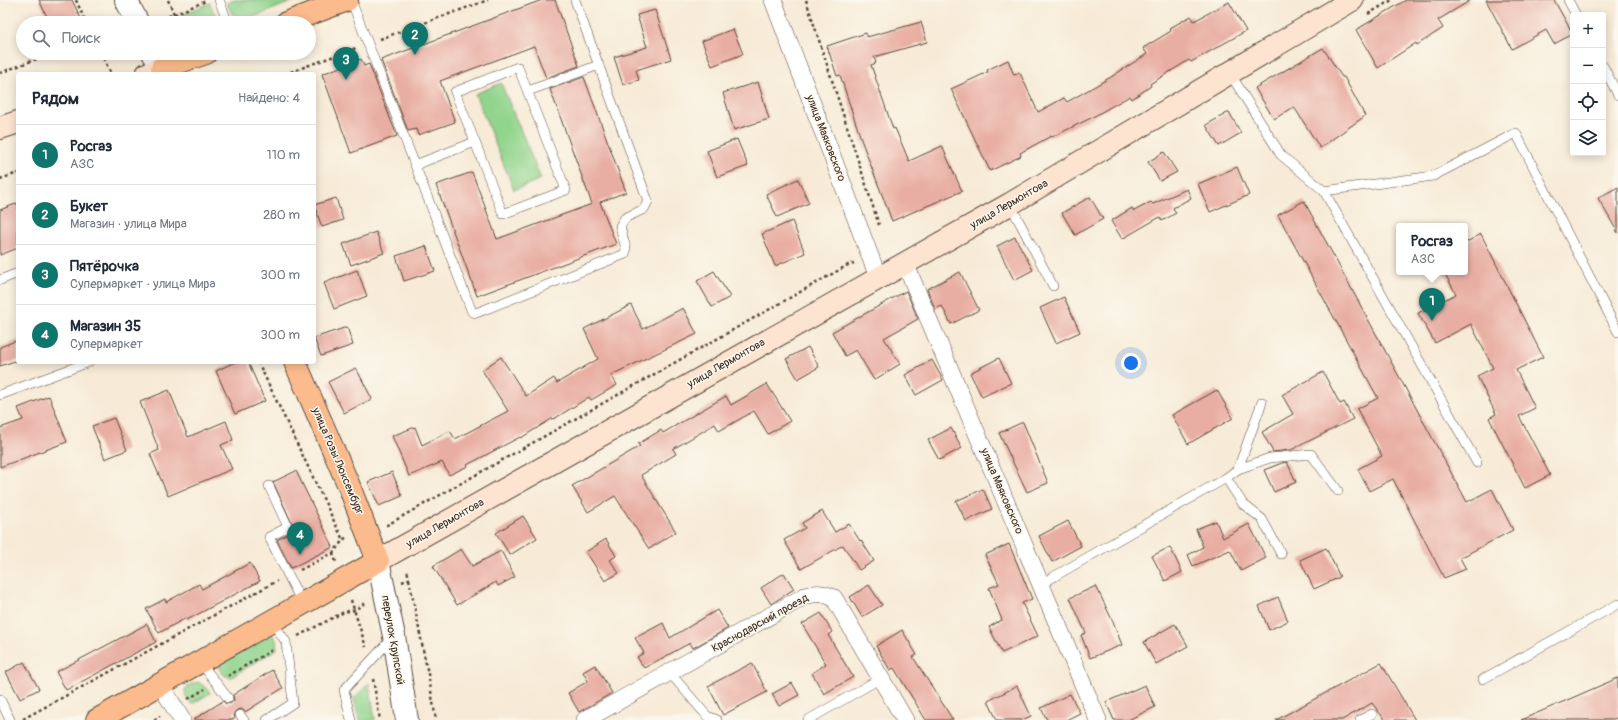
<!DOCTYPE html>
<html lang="ru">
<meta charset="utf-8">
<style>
body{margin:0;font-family:Pangolin,sans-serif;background:#f6f6f7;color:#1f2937}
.controls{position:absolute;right:12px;top:12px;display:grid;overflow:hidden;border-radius:4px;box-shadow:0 2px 10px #0003}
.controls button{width:36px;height:36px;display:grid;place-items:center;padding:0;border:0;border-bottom:1px solid #e0e1e3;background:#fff;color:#1f2937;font:20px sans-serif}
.you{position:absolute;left:1131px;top:363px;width:14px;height:14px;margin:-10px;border:3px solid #fff;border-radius:50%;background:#1a73e8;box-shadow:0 0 0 6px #1a73e833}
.badge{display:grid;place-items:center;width:26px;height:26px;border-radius:50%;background:#0f766e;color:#fff;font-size:13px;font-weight:700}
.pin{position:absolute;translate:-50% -33px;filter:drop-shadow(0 1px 2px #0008)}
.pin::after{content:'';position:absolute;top:21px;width:14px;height:12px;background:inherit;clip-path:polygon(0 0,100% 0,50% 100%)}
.popup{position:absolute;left:1396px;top:223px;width:72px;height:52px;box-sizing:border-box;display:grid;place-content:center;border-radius:4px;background:#fff;filter:drop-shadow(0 1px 3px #0005);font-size:13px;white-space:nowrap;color:#747a83}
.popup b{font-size:15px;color:#1f2937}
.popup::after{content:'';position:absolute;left:50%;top:100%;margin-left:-8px;border:8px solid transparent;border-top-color:#fff}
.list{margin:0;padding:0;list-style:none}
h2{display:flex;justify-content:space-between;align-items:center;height:52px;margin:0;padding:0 16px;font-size:17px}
h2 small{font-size:13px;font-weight:400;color:#747a83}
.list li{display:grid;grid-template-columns:26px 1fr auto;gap:12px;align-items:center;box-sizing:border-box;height:60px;padding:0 16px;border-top:1px solid #e0e1e3}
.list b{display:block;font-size:15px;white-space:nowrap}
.list p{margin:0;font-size:13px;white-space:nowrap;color:#747a83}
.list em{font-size:13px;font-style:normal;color:#747a83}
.icon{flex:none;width:22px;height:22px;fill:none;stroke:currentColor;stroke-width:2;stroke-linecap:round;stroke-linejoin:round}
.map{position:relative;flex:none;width:1618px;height:720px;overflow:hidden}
.search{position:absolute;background:#fff;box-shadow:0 2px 10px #0003;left:16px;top:16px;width:300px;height:44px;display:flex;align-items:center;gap:10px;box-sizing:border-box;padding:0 14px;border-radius:22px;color:#747a83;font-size:15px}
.panel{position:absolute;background:#fff;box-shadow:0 2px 10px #0003;left:16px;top:72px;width:300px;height:292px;border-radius:4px}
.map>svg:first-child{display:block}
.green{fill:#91d48d;stroke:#667f56}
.building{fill:#e9aea3}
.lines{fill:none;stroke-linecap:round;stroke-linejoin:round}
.service-casing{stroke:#57473a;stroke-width:10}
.minor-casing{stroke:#57473a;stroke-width:18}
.tertiary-casing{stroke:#57473a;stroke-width:24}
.secondary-casing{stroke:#57473a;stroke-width:24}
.primary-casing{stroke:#57473a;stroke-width:24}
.path{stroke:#57473a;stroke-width:2.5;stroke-dasharray:3 3;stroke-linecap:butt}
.service{stroke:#fff;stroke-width:9}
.minor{stroke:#fff;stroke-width:17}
.tertiary{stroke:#fff;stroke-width:22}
.secondary{stroke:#fde4d1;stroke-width:22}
.primary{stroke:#fbbb8d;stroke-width:22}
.labels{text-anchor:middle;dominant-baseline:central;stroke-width:3;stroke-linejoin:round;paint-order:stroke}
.street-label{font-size:11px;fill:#3b2a1e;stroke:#fbf7ec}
</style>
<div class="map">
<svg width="1618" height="720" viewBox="0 0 1618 720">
<rect width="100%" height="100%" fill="#fbf7ec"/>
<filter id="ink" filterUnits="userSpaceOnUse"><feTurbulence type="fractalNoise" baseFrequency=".025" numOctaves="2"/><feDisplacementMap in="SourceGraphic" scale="8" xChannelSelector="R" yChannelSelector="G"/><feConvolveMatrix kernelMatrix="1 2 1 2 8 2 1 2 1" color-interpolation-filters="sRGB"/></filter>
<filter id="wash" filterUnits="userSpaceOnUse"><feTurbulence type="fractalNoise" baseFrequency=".012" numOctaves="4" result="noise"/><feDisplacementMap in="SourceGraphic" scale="16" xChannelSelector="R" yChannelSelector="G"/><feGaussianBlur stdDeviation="0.9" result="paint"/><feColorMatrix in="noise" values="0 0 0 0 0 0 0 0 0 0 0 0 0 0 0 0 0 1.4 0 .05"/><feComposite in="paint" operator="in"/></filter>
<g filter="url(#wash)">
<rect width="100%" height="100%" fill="#f7ebd7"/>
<g class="green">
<path d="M234,0H296L246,20C234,20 231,13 227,3Z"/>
<polygon points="210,3 218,23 183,23 179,16"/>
<polygon points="501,83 541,179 514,190 475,94"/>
<polygon points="271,633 276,640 277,649 230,678 223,674 219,667 223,659"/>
<path d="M198,682L207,688L210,693L192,704C186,699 185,696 185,689L191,684Z"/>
<polygon points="369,683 375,720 359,720 354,698"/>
</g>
<g id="blocks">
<g class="building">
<polygon points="39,0 72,0 83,23 50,23"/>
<polygon points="542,0 555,0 579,66 546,78 534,46 440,81 455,122 418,135 416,129 408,131 381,60"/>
<polygon points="1406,0 1471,0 1438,20 1443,28 1417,45 1416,43 1378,68 1356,30"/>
<polygon points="1486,0 1554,0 1573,34 1554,44 1546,30 1512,49"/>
<polygon points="1229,2 1246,31 1191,62 1189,60 1150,84 1151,86 1132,99 1130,96 1091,118 1052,137 1051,136 1020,153 1021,156 990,171 951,89 988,72 987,70 1008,60 1014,75 1020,73 1038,112 1064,98 1067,102 1111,77 1147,54 1143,48 1171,31 1170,28 1191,16 1194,21"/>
<polygon points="655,10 671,59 636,70 639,80 623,85 614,57 647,47 637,15"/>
<polygon points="921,22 927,42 874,57 876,63 871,65 893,129 895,128 909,161 942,146 962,191 892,221 862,142 840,75 837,76 827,46 866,33 867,37"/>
<polygon points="733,29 743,54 712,66 702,41"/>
<polygon points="1323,48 1342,77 1344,77 1365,116 1320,148 1294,107 1274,119 1255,88"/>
<polygon points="361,59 364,66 369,64 397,136 351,153 322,74"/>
<polygon points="584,77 626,192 600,202 616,244 477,296 436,185 472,172 497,239 592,204 550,89"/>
<polygon points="758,82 769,119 734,130 723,93"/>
<polygon points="1229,112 1241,133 1219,146 1206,125"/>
<polygon points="737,139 748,166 717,177 707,151"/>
<polygon points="1164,152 1177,172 1160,181 1148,162"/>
<polygon points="1237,167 1249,195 1210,212 1198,184"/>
<polygon points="798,179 809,203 777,217 766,194"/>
<polygon points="1618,187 1618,233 1598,198"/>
<polygon points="1187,189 1191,198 1173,208 1176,213 1162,221 1160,217 1122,239 1111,221 1132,208 1134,211 1151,202 1153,204"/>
<polygon points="1090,197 1103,219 1075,235 1062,213"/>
<polygon points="336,198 343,220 322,227 314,205"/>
<polygon points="1304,201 1467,502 1492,489 1513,530 1460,558 1466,569 1444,578 1393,479 1369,491 1358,469 1382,456 1357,409 1378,398 1278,215"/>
<polygon points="18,203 18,248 0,255 0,210"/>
<polygon points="792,221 805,253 775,266 762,234"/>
<polygon points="376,232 384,253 351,265 343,244"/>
<polygon points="1481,234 1543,357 1516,370 1535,408 1519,416 1550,475 1525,488 1489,418 1496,414 1477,376 1493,368 1471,324 1435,343 1418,313 1456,294 1444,272 1465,272 1465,243"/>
<polygon points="1015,237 1033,270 1014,280 997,246"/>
<polygon points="426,246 435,271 404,281 396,256"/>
<polygon points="357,270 367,296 334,309 324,283"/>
<polygon points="714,271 730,297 712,307 697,281"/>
<polygon points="960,272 979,310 951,324 942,306 935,309 927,289"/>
<polygon points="906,291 918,319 884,338 900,364 874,380 856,350 845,356 832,332"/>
<polygon points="1064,297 1080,332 1056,343 1040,308"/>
<polygon points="631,305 643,329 683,308 697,334 611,375 617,385 591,400 589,397 554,419 553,418 521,438 520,437 467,465 468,466 449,475 442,462 409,476 392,436 415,427 422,445 450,431 455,439 508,411 482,370 501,357 526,396 554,378 557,383 598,359 584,329"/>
<polygon points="347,327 353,345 321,356 314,338"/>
<polygon points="18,340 18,360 0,366 0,347"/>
<polygon points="808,347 819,367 798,379 786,359"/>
<polygon points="999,358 1011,383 982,397 970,373"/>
<polygon points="932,360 943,380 916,395 905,375"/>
<polygon points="235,362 248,362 265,401 235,414 216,371"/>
<polygon points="356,368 372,399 344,413 328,382"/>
<polygon points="1323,372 1340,404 1344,402 1353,419 1291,450 1273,452 1262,432 1293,414 1282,395"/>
<polygon points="767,384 790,421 768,434 754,411 719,431 715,424 673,449 676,454 641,475 676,532 649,549 615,496 588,512 572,486 640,446 638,444 661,430 663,433 726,396 731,405"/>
<polygon points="169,390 188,437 226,421 233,440 221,445 232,469 168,496 150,454 159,450 140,402"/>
<polygon points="1217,390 1233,418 1188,444 1172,415"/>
<polygon points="49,396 67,442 0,467 0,428 23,420 18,408"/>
<polygon points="114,418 127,450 105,459 92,426"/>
<polygon points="1023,422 1048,483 1027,492 999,433"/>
<polygon points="951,428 962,448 939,460 928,440"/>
<polygon points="1287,462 1296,482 1274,492 1264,470 1282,463"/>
<polygon points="296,471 333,547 291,568 277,540 295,530 273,482"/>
<polygon points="392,472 402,496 379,506 368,482"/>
<polygon points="983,489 992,509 966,521 956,501"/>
<polygon points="822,511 835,532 849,524 860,541 861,540 874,561 859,570 843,545 801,569 784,540 805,528 802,523"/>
<polygon points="523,516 537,538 510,555 496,533"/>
<polygon points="1068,521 1081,546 1052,562 1039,536"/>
<polygon points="1216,521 1223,538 1249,524 1266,558 1241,571 1230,550 1193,566 1188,555 1203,547 1196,529"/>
<polygon points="606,539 616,556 610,560 619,573 605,581 586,552"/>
<polygon points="1009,544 1032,599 1022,603 1038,636 1002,653 989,627 1002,620 989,588 999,584 985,555"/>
<polygon points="1170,547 1182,572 1165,581 1152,556"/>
<polygon points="1326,548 1340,577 1314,589 1300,560"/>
<polygon points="461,549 472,566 501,551 515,577 498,586 496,582 457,605 433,566"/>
<polygon points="250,563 260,581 187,620 186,618 159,633 146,609 165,599 166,602 199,584 202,589"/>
<polygon points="784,573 794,589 771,604 761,588"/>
<polygon points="869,585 882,605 862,617 850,597"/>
<polygon points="1096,586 1113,622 1122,645 1090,658 1081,635 1086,633 1070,598"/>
<polygon points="1278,597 1288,621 1269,630 1259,606"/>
<polygon points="717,610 728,628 693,648 690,643 644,668 637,657 644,653 635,638 663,623 670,638"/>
<polygon points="821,613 832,632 828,635 853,677 824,694 812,673 826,664 802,624"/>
<polygon points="147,624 156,642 66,690 56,672"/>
<polygon points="1175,624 1188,646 1156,664 1144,642"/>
<polygon points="902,630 917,655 913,657 953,720 926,720 894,668 890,670 876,646"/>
<polygon points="24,662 39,689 20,699 6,672"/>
<polygon points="752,663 767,692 723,715 708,686"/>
<polygon points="1381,663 1415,720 1385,720 1372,703 1342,720 1276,720"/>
<polygon points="595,665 612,693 579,712 568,693 588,681 583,672"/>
<polygon points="272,670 283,688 245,712 242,709 237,710 234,713 235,718 232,720 193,720 223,701 226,704 231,703 234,700 233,695"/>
<polygon points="1618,678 1618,717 1612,720 1521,720"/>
<polygon points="792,683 799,695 779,706 772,694"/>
<polygon points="1145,685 1155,707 1128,720 1114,720 1106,702"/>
<polygon points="1017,686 1031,716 1022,720 997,720 988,701"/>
<polygon points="1070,694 1080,713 1066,720 1047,720 1041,708"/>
</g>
</g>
</g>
<g filter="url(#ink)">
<use href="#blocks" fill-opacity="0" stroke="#57473a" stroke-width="1"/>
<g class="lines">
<defs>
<g id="service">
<polyline points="219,0 228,23"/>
<polyline points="351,0 472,312 476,313 625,254 626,249 620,226 625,218 644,209 648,201 575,0"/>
<polyline points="1568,0 1576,15"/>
<polyline points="1603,66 1618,95"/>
<polyline points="1229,72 1281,155 1324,191 1433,176 1516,133 1618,332"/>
<polyline points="528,91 599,65"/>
<polyline points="415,165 475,142 503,214 566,190 518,67 455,92 475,142"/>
<polyline points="1324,191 1477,463"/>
<polyline points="1010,204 1053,286"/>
<polyline points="0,280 18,273"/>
<polyline points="0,395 89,362"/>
<polyline points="1238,469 1270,458 1311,454 1338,491"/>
<polyline points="1226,478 1243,504 1262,519 1281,554"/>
<polyline points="269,486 288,527 269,537 302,603"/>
<polyline points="1041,584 1226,478 1238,469 1262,402"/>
<polyline points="200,662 228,698"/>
<polyline points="670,673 707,716 717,720"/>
<polyline points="1483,679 1618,604"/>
<polyline points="0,699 10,720"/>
<polyline points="240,715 244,720"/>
<polyline points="267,720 293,703 286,642 272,621"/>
<polyline points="351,720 344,690 393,637"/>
<polyline points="808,720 881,678"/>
<polyline points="1360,720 1372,714"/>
</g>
<g id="minor">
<polyline points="773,0 878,277"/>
<polyline points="905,263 1098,720"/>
<polyline points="160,684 182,720"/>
<path d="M585,720L805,596C816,593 823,592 834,598L905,720"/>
</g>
<g id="tertiary">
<polyline points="126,0 138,23"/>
<polyline points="153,53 162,68"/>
<polyline points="378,561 394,636 407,720"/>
</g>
<g id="secondary">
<polyline points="147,74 162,68"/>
<polyline points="0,128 18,122"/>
<polyline points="378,561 1010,204 1352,0"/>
</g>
<g id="primary">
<polyline points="286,23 347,0"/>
<polyline points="164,74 162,68 206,53"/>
<polyline points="97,720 378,561 349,486 295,362"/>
</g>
</defs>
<use href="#service" class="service-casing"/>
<use href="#minor" class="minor-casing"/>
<use href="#tertiary" class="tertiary-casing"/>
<use href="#secondary" class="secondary-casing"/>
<use href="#primary" class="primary-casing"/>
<g class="path">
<polyline points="76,0 86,23"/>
<polyline points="168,0 178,23"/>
<polyline points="806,0 879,225"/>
<polyline points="1368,14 1392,0"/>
<polyline points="157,20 175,14 206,1"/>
<polyline points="380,39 488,0"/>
<polyline points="101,53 111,74"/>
<polyline points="0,73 52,53"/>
<polyline points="285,74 356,48"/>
<polyline points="0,179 18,173"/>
<polyline points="258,362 343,540 348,536"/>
<polyline points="386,525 387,525 848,265 854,263"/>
<polyline points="333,553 336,562"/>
<polyline points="300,570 333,553 343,540"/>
<polyline points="409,579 429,679 436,720"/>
<polyline points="402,582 409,579 407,569"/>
<polyline points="351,600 366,647"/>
<polyline points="298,636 344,612 355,610 366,602"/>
<polyline points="228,676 274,649"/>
<polyline points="373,679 380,720"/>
<polyline points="188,699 205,689"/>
<polyline points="23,719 277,581"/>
<polyline points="154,720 160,716"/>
</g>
<use href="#service" class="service"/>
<use href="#minor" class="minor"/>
<use href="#tertiary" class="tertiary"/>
<use href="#secondary" class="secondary"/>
<use href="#primary" class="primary"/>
</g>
</g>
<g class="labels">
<g class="street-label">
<text transform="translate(826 138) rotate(69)">улица Маяковского</text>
<text transform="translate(1009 204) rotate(-30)">улица Лермонтова</text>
<text transform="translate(726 363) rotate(-30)">улица Лермонтова</text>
<text transform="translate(338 461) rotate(67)">улица Розы Люксембург</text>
<text transform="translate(1002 491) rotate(67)">улица Маяковского</text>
<text transform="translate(445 523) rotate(-30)">улица Лермонтова</text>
<text transform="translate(760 623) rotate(-29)">Краснодарский проезд</text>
<text transform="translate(393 640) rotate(80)">переулок Крупской</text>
</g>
</g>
</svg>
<div class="controls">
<button>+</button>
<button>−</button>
<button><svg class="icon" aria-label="locate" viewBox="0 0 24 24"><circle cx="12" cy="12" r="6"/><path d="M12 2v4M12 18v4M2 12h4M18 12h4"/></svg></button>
<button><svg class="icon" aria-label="layers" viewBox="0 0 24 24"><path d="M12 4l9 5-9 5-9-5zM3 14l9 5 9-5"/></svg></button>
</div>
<div class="you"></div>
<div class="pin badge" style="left:1432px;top:321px">1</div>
<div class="popup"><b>Росгаз</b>АЗС</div>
<div class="pin badge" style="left:415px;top:55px">2</div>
<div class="pin badge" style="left:346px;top:80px">3</div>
<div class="pin badge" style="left:300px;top:555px">4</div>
<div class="search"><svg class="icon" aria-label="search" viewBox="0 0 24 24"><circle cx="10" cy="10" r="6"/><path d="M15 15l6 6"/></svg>Поиск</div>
<section class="panel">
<h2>Рядом<small>Найдено: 4</small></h2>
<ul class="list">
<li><span class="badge">1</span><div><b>Росгаз</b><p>АЗС</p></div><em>110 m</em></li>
<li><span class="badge">2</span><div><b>Букет</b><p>Магазин · улица Мира</p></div><em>280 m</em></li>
<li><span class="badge">3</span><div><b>Пятёрочка</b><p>Супермаркет · улица Мира</p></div><em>300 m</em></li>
<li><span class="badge">4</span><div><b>Магазин 35</b><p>Супермаркет</p></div><em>300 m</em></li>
</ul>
</section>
</div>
